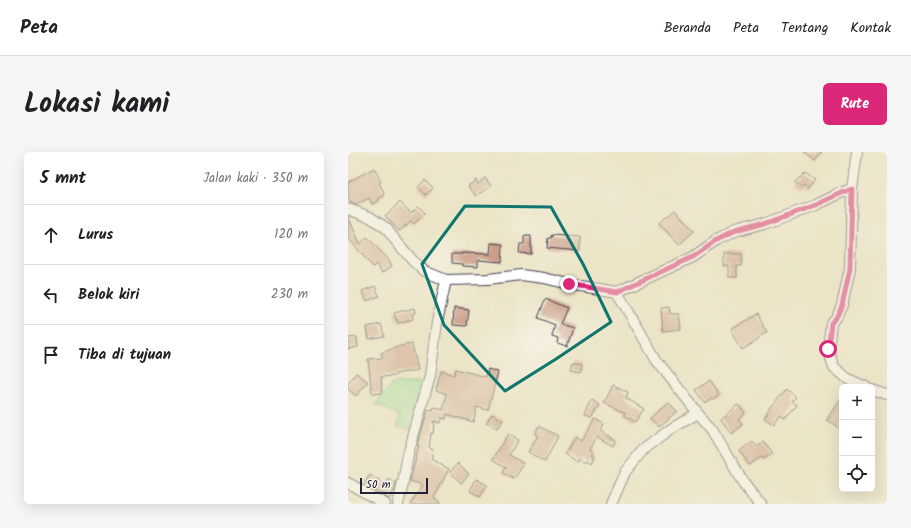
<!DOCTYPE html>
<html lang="id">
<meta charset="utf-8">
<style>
body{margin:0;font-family:Kalam,sans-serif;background:#f6f6f6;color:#202124}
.controls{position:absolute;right:12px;bottom:12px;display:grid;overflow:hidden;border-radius:6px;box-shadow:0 4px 16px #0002}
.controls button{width:36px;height:36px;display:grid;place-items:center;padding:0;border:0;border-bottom:1px solid #e0e0e0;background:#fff;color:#202124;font:20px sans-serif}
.scale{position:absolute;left:12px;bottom:10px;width:68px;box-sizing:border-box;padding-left:4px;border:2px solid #22223b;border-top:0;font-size:11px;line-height:14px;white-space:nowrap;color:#22223b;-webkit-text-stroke:3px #f7f3e8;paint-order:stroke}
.stop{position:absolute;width:12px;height:12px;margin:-9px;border:3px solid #db2777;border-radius:50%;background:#fff}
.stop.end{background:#db2777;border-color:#fff;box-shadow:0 1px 4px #0008}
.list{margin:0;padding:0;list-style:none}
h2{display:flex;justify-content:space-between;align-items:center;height:52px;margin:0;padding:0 16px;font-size:17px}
h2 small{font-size:13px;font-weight:400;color:#757577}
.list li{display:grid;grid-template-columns:26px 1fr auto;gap:12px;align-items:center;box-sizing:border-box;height:60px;padding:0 16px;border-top:1px solid #e0e0e0}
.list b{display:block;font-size:15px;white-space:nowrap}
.list em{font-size:13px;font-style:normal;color:#757577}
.icon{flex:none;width:22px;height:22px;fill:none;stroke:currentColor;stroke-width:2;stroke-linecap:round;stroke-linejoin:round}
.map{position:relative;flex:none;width:539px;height:352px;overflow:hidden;border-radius:6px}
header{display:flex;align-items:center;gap:24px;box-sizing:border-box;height:56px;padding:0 20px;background:#fff;border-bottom:1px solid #e0e0e0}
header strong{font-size:19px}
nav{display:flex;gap:22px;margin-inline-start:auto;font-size:14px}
.intro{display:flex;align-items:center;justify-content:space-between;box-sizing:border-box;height:96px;padding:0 24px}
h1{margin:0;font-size:28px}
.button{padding:10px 18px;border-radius:6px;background:#db2777;color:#fff;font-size:14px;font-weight:700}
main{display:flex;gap:24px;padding:0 24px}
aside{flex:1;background:#fff;border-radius:6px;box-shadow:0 4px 16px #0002}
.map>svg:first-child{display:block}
.green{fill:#96df9a;stroke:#5c806a}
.building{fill:#cc9e8a}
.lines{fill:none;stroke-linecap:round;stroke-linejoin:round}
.street-casing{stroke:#403f50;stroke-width:12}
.street{stroke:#fff;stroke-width:10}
.route{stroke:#db2777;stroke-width:5}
.marked{fill:none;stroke:#0f766e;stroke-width:3;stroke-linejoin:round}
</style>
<header>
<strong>Peta</strong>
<nav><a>Beranda</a><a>Peta</a><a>Tentang</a><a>Kontak</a></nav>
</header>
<div class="intro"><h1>Lokasi kami</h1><a class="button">Rute</a></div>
<main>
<aside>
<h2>5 mnt<small>Jalan kaki · 350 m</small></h2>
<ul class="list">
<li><svg class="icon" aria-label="ahead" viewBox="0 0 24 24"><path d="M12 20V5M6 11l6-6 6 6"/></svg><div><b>Lurus</b></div><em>120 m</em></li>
<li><svg class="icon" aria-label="left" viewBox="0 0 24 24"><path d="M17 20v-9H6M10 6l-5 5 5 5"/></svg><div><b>Belok kiri</b></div><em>230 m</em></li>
<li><svg class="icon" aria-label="arrive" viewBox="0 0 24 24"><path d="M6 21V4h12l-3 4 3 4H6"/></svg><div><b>Tiba di tujuan</b></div></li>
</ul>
</aside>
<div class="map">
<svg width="539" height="352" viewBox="0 0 539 352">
<rect width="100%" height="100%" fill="#f7f3e8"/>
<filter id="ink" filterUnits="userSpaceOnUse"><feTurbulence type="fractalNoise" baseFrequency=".025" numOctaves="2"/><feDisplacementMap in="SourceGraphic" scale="8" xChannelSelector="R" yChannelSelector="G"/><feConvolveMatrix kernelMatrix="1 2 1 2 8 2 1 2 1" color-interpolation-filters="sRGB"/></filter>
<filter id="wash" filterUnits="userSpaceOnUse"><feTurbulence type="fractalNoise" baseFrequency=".012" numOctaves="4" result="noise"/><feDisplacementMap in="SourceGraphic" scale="16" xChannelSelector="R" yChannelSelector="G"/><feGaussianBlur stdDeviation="0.9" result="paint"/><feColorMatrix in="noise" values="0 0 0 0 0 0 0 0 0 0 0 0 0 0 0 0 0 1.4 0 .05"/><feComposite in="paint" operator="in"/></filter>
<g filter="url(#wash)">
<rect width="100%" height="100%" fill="#ebe4c6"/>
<polygon class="green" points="45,231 78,231 63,277 49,274 52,263 27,252"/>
<g id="blocks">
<g class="building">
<polygon points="456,0 474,0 467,9"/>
<polygon points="26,16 33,30 31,31 37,43 30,47 31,49 24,52 21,46 8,53 3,51 0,46 0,30"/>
<polygon points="457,21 467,28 460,37 456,33 453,36 447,30 451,26 452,26"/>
<polygon points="137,26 143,34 128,44 120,34 128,28 130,32"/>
<polygon points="77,28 85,36 78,43 70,35"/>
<polygon points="52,50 63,61 70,54 77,61 66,72 63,69 51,79 37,64"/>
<polygon points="327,58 346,79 331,93 311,71"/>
<polygon points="0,64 12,92 19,85 41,108 44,114 34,121 28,112 25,115 18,107 0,86"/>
<polygon points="203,83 232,85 232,99 199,96 200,86 204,86"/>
<polygon points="176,84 183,84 183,102 171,101 172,92 176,92"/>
<polygon points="143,91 155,92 154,110 130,108 130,115 114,114 114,112 104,111 104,102 114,102 114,101 142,102"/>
<polygon points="376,102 393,102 393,114 389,114 389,126 381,126 381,114 376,114"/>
<polygon points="27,134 31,144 19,149 14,139"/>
<polygon points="197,147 219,156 212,172 225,176 219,194 209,191 210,186 204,184 207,173 190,166"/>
<polygon points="321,155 322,162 331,162 333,177 315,179 313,156"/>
<polygon points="67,156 68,161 64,163 65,167 50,171 49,167 48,168 46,161"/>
<polygon points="106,156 121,158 119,174 105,173"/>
<polygon points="408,162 419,181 395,196 384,177"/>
<polygon points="33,172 36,184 21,187 19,175"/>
<polygon points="9,185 10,195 0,197 0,186"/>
<polygon points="64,192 70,218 47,222 47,224 33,225 34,241 24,242 20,207 35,206 33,201 52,194"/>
<polygon points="225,210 234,212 233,220 223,218"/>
<polygon points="108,217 138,225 140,217 150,220 140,258 129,255 125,270 99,262 98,267 93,266 92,271 86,269 85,282 83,281 81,296 85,297 83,307 101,317 86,346 93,352 62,352 75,333 62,329 71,294 69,294 80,258 85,259 86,255 95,258 99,242 88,238 93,219 106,223"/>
<polygon points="8,221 20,230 8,244 0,237 0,232"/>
<polygon points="361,229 371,243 365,247 363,246 357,250 348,238"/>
<polygon points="265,233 280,240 278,246 296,257 287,270 276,263 278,261 256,251"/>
<polygon points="439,237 448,245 444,249 449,253 437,268 433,264 426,273 417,267 424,257 423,257"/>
<polygon points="494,246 494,278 479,268"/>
<polygon points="244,248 252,253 244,266 237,264"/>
<polygon points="320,250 329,259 311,275 302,266"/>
<polygon points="391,252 398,261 391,267 395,272 383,281 373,266 385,257 385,256"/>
<polygon points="144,262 155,268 149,277 138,271"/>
<polygon points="247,267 256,272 252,279 268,288 265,294 249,285 242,297 246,300 244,302 247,304 244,311 240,308 238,310 232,306 230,310 217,302 227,285 233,289"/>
<polygon points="191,274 210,284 197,310 180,300 190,284 187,282"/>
<polygon points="160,282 170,288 161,303 176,312 166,327 155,321 158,315 145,307"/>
<polygon points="404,289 408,295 415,290 424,302 416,308 414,306 402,314 391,299"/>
<polygon points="110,311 121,322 113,331 102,320"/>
<polygon points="22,323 37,333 41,327 48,331 46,340 45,340 41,347 17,331"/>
<polygon points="128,327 139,333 132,345 122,339"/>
</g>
</g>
</g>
<g filter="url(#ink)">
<use href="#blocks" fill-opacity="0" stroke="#403f50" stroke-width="1"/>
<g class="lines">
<defs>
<g id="street">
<polyline points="509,0 504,37 502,116 494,153 488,166 483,171 480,197 486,215 500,227 518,235"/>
<polyline points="0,57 22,65 38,76 48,89 65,109 76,119 98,128 140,127 173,123 196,126 221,132 269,140 309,209 350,261 364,277 395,329 413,352"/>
<polyline points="269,140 345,105 368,89 386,80 417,72 468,53 495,40 504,37"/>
<polyline points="524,238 539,243"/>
<polyline points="0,331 37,352"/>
<polyline points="50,352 55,331 60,303 82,224 89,170 98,128"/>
<polyline points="263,352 277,320 295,298 323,277 350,261"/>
</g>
</defs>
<use href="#street" class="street-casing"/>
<use href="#street" class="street"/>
</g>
</g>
<g class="lines" filter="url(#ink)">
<polyline class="route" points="221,132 269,140 345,105 368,89 386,80 417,72 468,53 496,40 504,37 502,116 494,153 488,166 483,171 480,197"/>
</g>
<path d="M0 0H539V352H0ZM117,54L203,55L235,112L263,170L208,207L157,239L96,173L74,112Z" fill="#ebe4c6" fill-opacity=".55" fill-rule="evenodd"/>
<path class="marked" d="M117,54L203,55L235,112L263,170L208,207L157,239L96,173L74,112Z"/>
</svg>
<div class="controls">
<button>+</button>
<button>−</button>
<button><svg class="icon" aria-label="locate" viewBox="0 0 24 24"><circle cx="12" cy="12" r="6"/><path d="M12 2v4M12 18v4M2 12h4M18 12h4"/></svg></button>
</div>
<div class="scale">50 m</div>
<div class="stop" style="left:480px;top:197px"></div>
<div class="stop end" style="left:221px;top:132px"></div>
</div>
</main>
